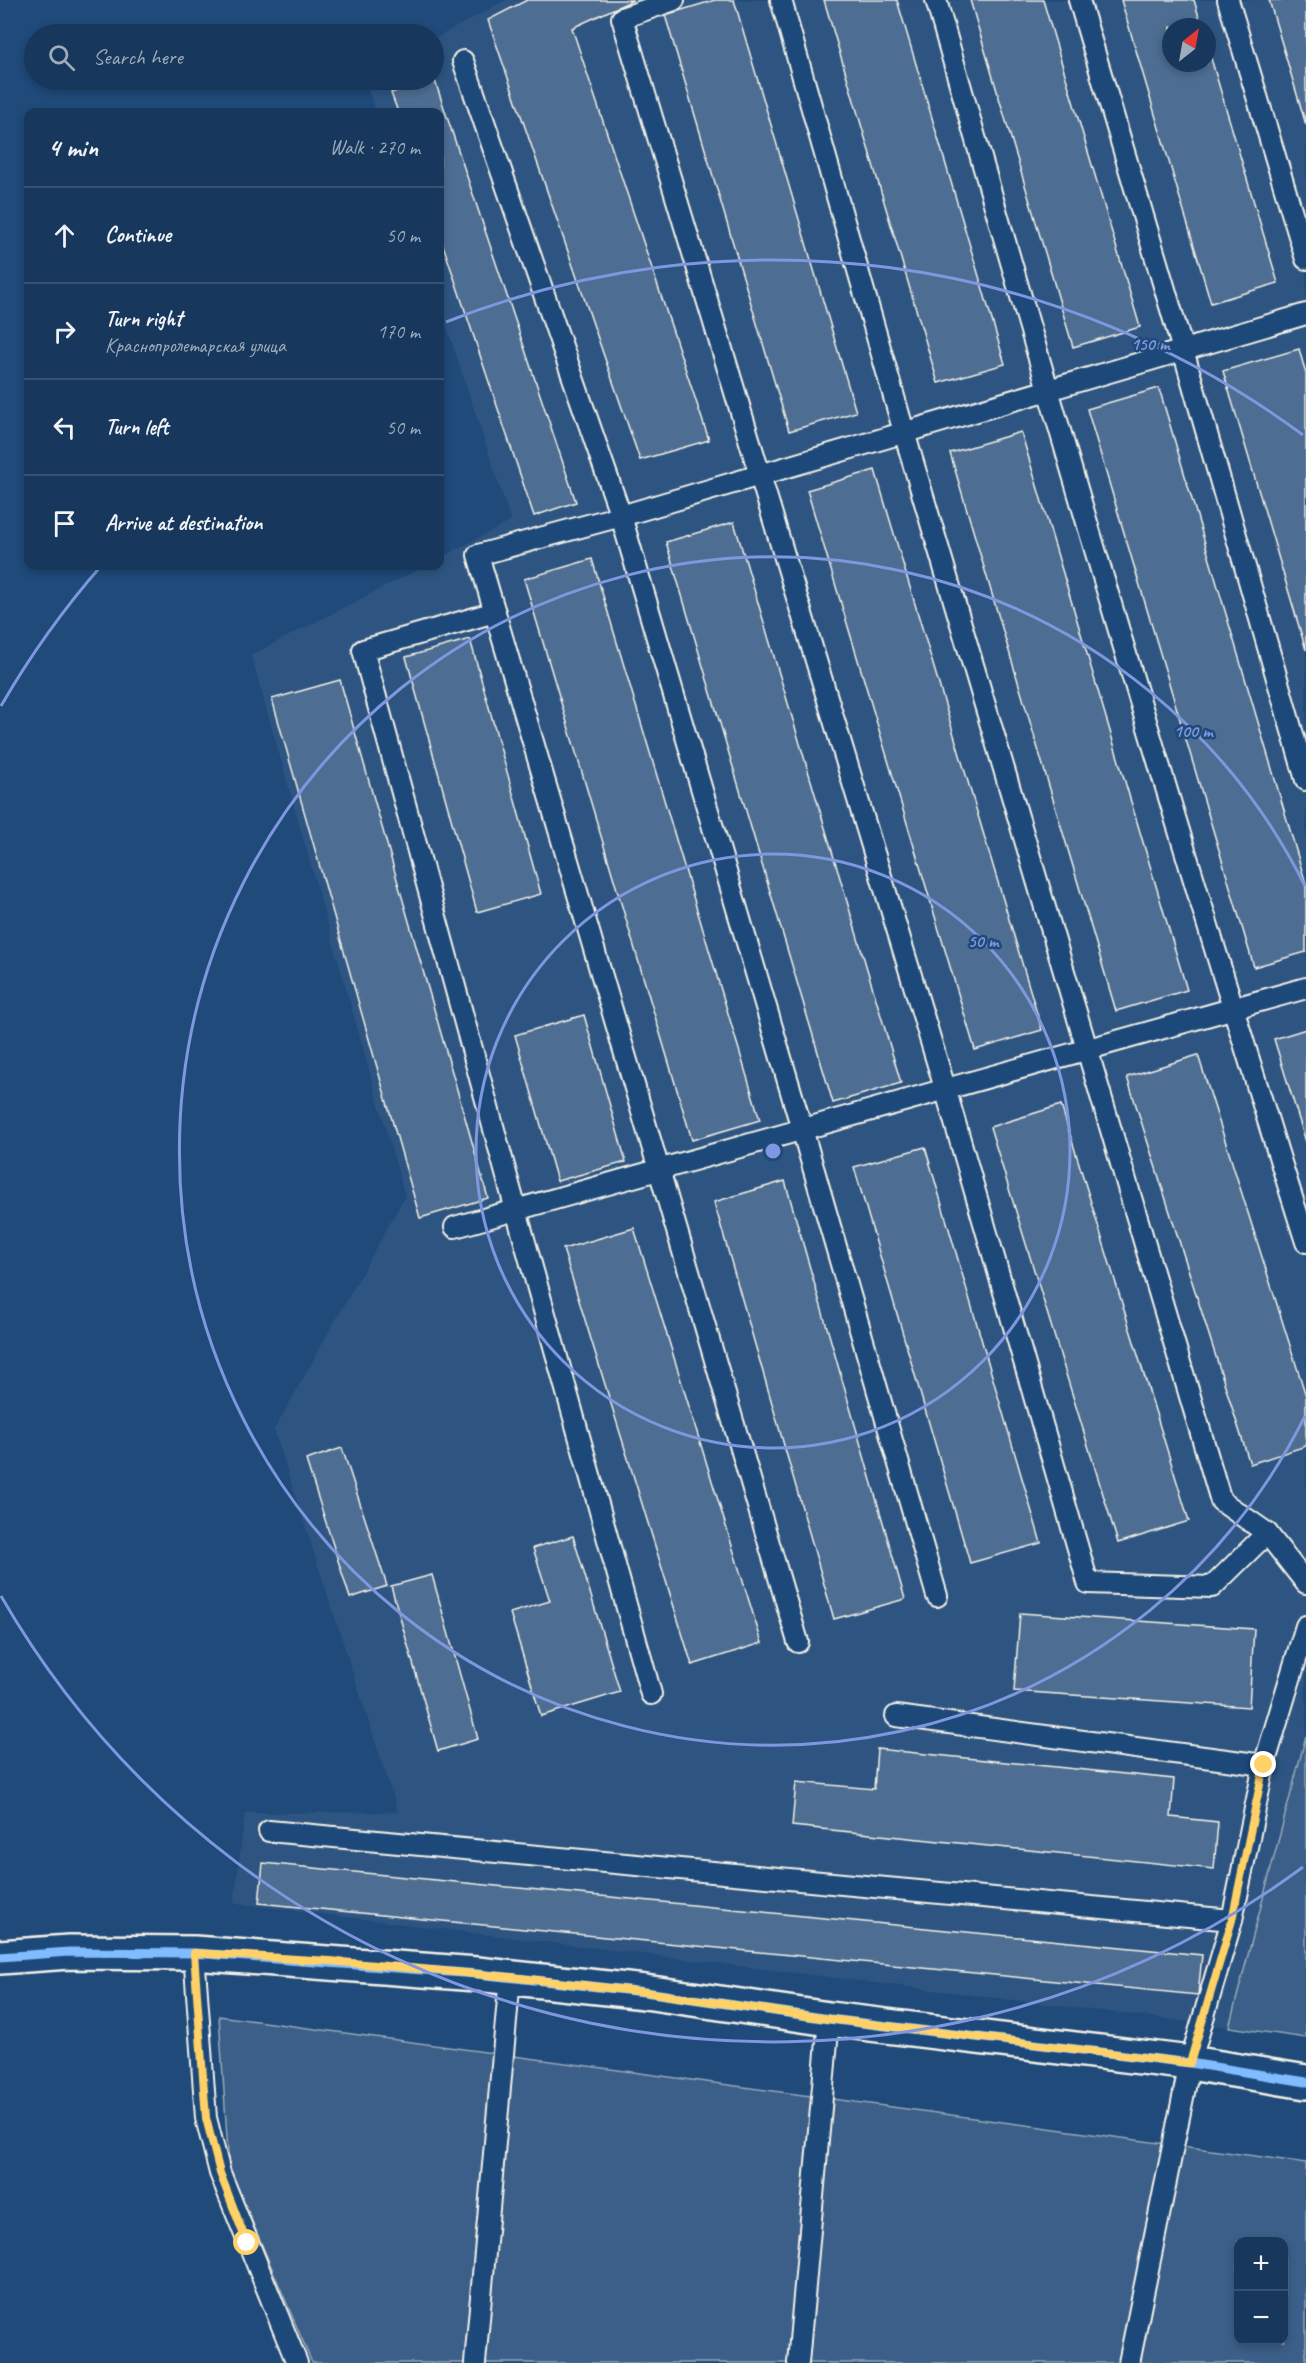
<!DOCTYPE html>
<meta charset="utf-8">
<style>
body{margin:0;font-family:Caveat,sans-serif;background:#203f62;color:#f1f3f6}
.controls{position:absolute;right:18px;bottom:18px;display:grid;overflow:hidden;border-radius:12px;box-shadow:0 3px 9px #0003}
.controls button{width:54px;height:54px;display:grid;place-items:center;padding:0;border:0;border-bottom:2px solid #365272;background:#17385c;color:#f1f3f6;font:30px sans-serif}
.compass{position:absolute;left:1162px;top:18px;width:54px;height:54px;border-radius:50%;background:#17385c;box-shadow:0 3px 9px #0003;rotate:31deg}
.stop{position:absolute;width:18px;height:18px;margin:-14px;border:4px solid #ffd166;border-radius:50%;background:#fff}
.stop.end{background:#ffd166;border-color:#fff;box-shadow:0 2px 6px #0008}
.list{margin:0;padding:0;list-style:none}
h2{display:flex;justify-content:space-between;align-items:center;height:78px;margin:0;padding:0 24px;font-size:26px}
h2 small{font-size:20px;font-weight:400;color:#9eacbb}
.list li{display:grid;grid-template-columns:39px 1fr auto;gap:18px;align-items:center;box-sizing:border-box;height:96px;padding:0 24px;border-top:2px solid #365272}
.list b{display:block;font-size:22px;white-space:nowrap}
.list p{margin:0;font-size:20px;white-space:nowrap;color:#9eacbb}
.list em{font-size:20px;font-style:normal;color:#9eacbb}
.icon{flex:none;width:33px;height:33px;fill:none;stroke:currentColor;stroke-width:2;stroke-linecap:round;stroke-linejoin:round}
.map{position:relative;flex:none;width:1306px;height:2363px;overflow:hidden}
.search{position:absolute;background:#17385c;box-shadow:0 3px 9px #0003;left:24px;top:24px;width:420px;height:66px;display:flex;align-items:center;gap:15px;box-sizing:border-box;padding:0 21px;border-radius:33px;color:#9eacbb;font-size:22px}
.panel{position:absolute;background:#17385c;box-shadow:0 3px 9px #0003;left:24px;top:108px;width:420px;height:462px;border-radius:12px}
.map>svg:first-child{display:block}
.built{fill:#2d5581;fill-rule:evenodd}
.green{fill:#3a5f88;stroke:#97a8b8;stroke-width:1.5;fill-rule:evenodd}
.building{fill:#4d6e92;stroke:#f4f1e8;stroke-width:1.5}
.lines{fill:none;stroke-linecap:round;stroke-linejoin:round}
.service-casing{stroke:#f4f1e8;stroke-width:24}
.minor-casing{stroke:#f4f1e8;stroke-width:38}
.service{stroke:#1f4a7a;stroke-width:20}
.minor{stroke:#1f4a7a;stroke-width:33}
.cycleway-casing{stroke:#1f4a7a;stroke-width:13}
.cycleway{stroke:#80bcff;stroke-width:9}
.route{stroke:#ffd166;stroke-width:8}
.ring{fill:none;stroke:#7e97df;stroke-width:3}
.centre{fill:#7e97df;stroke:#1f4a7a;stroke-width:3}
.ring-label{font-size:18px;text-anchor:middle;font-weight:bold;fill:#7e97df;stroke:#1f4a7a;stroke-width:5;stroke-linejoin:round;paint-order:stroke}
</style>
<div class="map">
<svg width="1306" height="2363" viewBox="0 0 1306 2363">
<rect width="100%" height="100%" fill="#1f4a7a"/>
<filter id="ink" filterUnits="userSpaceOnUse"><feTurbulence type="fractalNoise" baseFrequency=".0167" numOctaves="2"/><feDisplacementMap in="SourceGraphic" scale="12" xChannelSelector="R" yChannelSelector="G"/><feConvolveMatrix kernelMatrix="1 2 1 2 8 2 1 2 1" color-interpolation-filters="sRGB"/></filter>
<g filter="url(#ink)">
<path class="built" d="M506,0H1306V1736L1229,2027L234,1903L245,1813L398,1812L274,1430L405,1196L251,655L425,566H440V558L511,521L440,306V112H376L365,80H434V39ZM1171,27H1207V63H1171Z"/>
<g class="green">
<polygon points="1306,1736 1306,2038 1229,2027"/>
<path d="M219,2016L1306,2163V2363H312L229,2167ZM1238,2242H1284V2340H1238Z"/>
</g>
<g class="building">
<polygon points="527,0 633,0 572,28 709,440 640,460 488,20"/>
<polygon points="715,0 734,0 856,412 789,431 665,15"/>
<polygon points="824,0 897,0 1005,364 938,383"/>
<polygon points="970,0 1043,0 1140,327 1073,347"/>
<polygon points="1121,0 1194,0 1202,27 1171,27 1171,63 1207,63 1207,45 1278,283 1211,303"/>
<polygon points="1269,0 1306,0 1306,125"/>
<polygon points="434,78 576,502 534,516 440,236 440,112 398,112 391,93"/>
<polygon points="1299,349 1306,374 1306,650 1223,371"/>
<polygon points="1159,388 1306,884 1306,952 1254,967 1087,409"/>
<polygon points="1021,432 1187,990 1116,1011 950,453"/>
<polygon points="875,470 1042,1030 975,1050 807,490"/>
<polygon points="734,522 901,1083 833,1103 666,542"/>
<polygon points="592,559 760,1120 692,1140 524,579"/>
<polygon points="470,639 541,894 477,912 406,657"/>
<polygon points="340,680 488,1198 420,1218 272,699"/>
<polygon points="584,1015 626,1162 557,1181 515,1035"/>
<polygon points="1306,1029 1306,1142 1274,1039"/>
<polygon points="1198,1055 1306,1396 1306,1446 1250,1464 1127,1077"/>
<polygon points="1061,1105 1189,1521 1118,1543 990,1127"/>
<polygon points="925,1147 1041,1543 970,1563 854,1167"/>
<polygon points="785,1181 905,1599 834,1619 714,1202"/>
<polygon points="634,1228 762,1643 692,1665 563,1249"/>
<polygon points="342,1448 387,1586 350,1598 306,1460"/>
<polygon points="573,1536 620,1692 541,1716 510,1613 550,1601 533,1548"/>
<polygon points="432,1575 478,1739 438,1751 391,1586"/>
<polygon points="1020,1613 1254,1629 1249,1707 1014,1691"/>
<polygon points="877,1749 1174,1779 1171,1817 1218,1822 1214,1869 792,1826 796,1782 874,1789"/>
<polygon points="263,1863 1202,1955 1198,1995 259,1903"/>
</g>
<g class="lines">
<defs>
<g id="service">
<polyline points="674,0 622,18 945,1088 1088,1583 1212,1587 1267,1533"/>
<polyline points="781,0 904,432 1221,1501 1267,1533 1306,1583"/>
<path d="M936,0C1054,416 1176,830 1306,1242"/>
<polyline points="1079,0 1183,350 1306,780"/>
<polyline points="1228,0 1306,259"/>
<polyline points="463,61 621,516 802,1129 937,1596"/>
<polyline points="495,612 363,650 516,1210 651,1694"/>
<polyline points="455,1227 1306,988"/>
<polyline points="798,1642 478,555 621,516 1306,314"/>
<polyline points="896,1716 1264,1765"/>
<polyline points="269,1831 1232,1920"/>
<polyline points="194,1953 206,2118 220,2173 297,2363"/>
<polyline points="475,2363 510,1977"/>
<polyline points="798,2363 829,2019"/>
<polyline points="1129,2363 1190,2063 1232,1920 1264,1765 1306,1626"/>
</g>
<polyline id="minor" points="0,1957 69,1952 194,1953 477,1974 645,1992 829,2019 1190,2063 1306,2082"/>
</defs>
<use href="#service" class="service-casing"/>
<use href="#minor" class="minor-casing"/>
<use href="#service" class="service"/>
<use href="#minor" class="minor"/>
<defs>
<polyline id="cycleway" points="0,1957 69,1952 194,1953 477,1974 645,1992 829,2019 1190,2063 1306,2082"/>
</defs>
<use href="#cycleway" class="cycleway-casing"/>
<use href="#cycleway" class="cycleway"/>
</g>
</g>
<g class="lines" filter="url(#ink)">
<polyline class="route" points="247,2243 220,2173 206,2118 194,1953 330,1961 510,1977 645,1992 829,2019 1190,2063 1232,1920 1264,1765"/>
</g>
<g class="ring">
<circle cx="773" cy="1151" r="297"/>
<path d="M1305 1416A594 594 0 1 1 1305 886"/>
<path d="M1303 1867A891 891 0 0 1 1 1596M1 706A891 891 0 0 1 101 566M446 322A891 891 0 0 1 1303 435"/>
</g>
<circle cx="773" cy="1151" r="9" class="centre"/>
<g class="ring-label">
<text x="1150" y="350">150 m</text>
<text x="1193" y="737">100 m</text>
<text x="983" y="947">50 m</text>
</g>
</svg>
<div class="controls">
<button>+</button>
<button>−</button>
</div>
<svg class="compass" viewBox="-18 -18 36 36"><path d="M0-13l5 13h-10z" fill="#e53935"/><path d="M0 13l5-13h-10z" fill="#9eacbb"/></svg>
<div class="stop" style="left:247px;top:2243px"></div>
<div class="stop end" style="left:1264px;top:1765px"></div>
<div class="search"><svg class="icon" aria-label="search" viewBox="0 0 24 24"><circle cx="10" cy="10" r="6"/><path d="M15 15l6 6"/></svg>Search here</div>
<section class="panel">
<h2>4 min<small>Walk · 270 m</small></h2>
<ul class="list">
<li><svg class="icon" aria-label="ahead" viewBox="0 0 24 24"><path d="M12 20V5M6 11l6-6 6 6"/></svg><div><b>Continue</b></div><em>50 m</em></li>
<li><svg class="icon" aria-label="right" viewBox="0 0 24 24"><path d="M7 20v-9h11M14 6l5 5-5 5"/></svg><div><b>Turn right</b><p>Краснопролетарская улица</p></div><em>170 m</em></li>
<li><svg class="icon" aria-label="left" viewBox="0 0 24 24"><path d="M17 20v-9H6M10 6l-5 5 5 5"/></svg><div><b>Turn left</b></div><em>50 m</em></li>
<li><svg class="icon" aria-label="arrive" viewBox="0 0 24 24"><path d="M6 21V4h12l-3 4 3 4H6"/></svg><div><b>Arrive at destination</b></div></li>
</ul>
</section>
</div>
